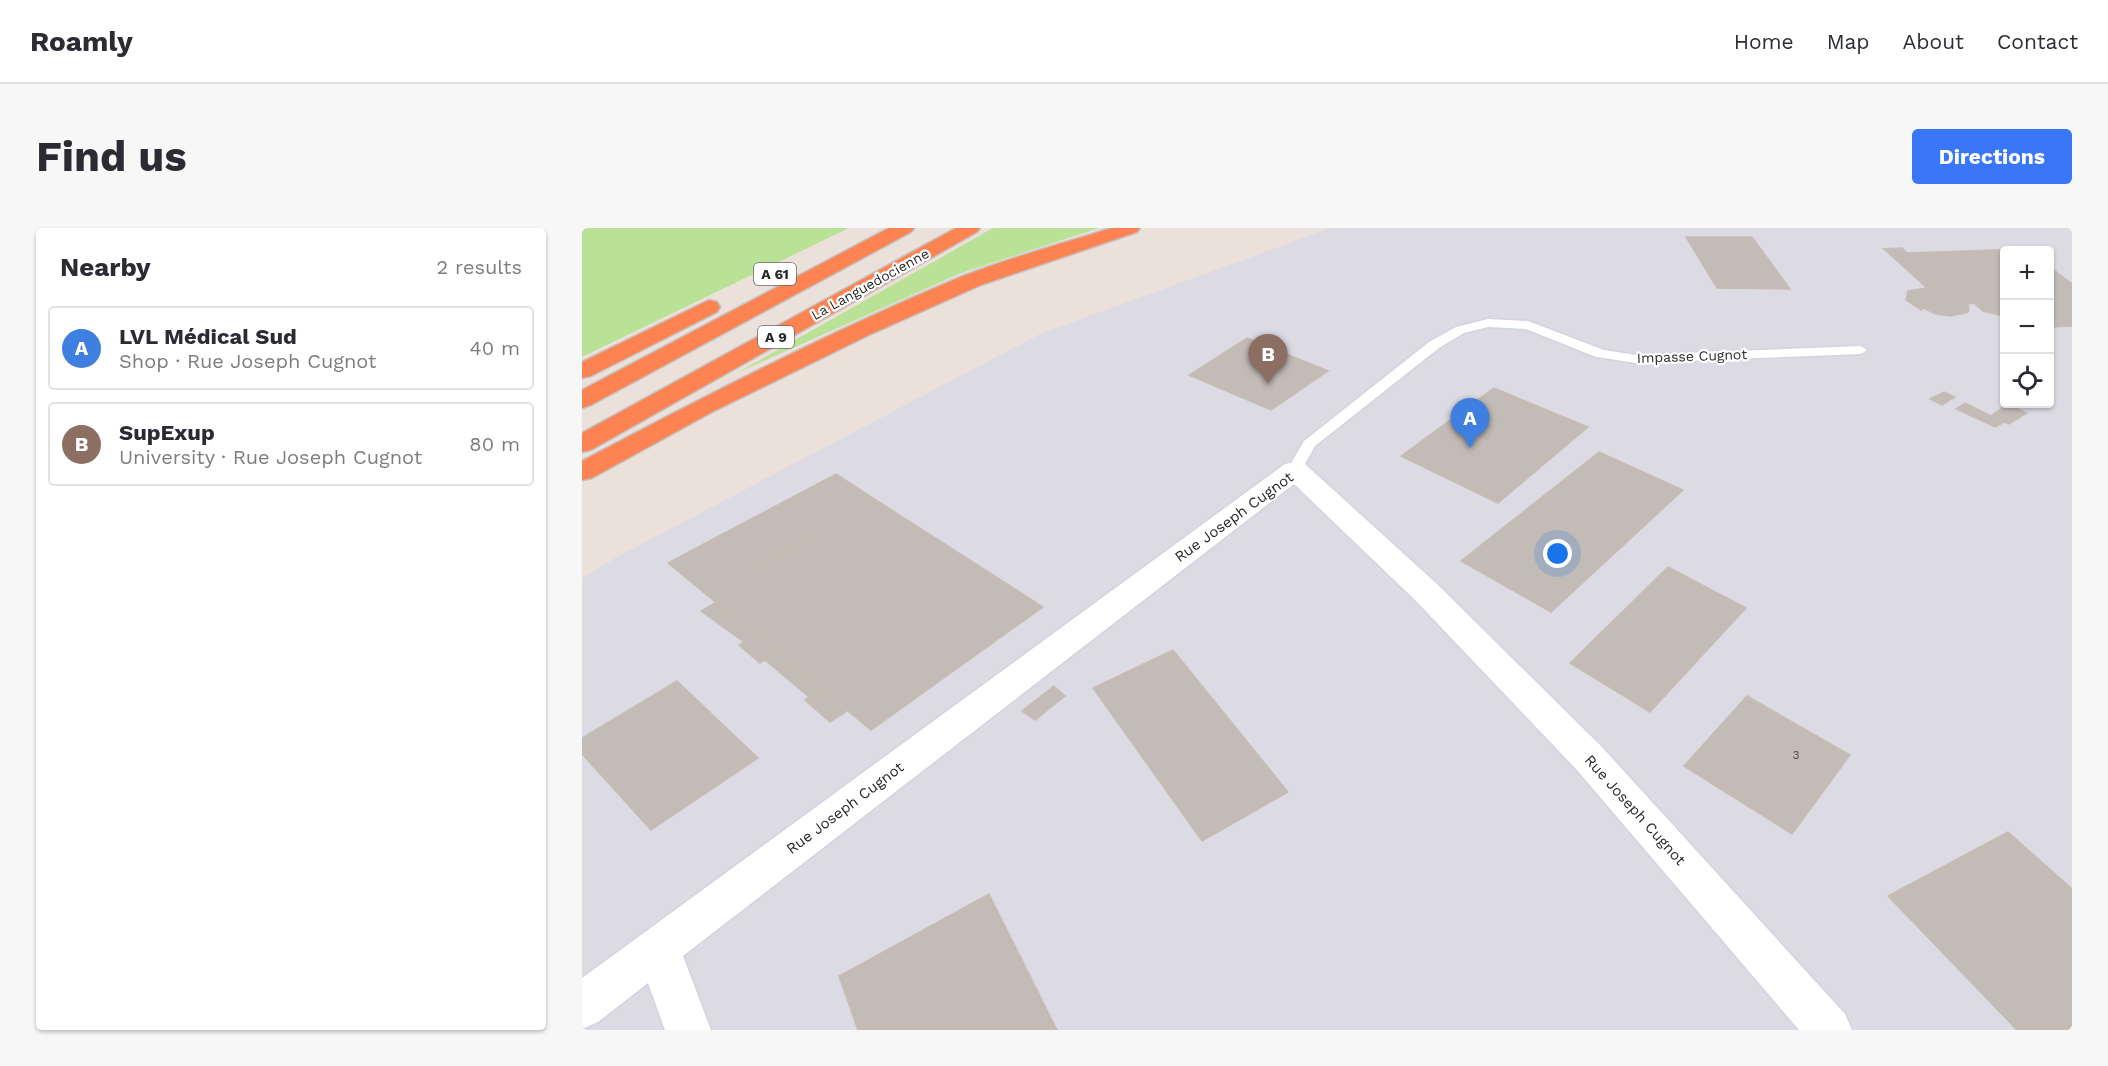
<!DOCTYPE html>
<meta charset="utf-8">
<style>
body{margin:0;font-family:"Work Sans",sans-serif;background:#f7f7f7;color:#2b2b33}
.controls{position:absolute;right:18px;top:18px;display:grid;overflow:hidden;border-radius:6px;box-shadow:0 2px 4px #0004}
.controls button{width:54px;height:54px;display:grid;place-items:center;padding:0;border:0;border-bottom:2px solid #e1e1e2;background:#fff;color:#2b2b33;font:30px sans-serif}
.you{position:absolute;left:976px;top:326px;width:21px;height:21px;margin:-15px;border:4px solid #fff;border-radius:50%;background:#1a73e8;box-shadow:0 0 0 9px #1a73e833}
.badge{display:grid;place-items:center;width:39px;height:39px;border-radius:50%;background:#3977f8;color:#fff;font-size:20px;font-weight:700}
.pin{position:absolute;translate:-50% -50px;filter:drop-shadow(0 2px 3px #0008)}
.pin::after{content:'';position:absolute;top:32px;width:21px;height:18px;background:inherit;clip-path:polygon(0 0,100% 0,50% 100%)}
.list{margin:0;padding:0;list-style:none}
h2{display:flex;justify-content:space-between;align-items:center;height:78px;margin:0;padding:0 24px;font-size:26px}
h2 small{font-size:20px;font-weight:400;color:#7c7c81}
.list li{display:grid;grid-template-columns:39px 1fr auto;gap:18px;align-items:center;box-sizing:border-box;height:84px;margin:0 12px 12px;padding:0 12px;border:2px solid #e1e1e2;border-radius:6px}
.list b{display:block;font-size:22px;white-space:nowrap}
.list p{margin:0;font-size:20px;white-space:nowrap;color:#7c7c81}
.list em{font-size:20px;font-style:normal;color:#7c7c81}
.icon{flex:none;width:33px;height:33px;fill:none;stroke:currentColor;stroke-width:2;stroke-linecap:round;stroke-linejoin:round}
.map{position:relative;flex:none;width:1490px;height:802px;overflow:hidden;border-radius:6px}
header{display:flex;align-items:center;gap:36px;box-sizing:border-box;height:84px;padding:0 30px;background:#fff;border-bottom:2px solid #e1e1e2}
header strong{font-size:28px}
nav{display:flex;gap:33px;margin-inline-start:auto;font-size:21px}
.intro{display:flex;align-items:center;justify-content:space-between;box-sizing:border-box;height:144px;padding:0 36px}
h1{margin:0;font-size:42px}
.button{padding:15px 27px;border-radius:6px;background:#3977f8;color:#fff;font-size:21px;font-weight:700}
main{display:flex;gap:36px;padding:0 36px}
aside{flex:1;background:#fff;border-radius:6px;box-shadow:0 2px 4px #0004}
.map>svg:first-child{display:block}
.industrial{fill:#dcdae3;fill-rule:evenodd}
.green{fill:#bae296}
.building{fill:#c3bbb6;stroke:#c6bdb4;stroke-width:1.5}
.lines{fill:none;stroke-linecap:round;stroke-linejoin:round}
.service-casing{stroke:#cfd5e1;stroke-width:3}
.minor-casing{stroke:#cfd5e1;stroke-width:3}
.motorway-casing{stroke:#c3c3c3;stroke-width:3}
.service{fill:#fff;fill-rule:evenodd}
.minor{fill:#fff;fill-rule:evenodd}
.motorway{fill:#fd8452;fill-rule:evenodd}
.labels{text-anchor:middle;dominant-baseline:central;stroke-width:4.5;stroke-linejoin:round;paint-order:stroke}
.number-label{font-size:12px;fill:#4f4d4c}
.shield{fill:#fff;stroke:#686868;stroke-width:1.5}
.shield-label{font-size:14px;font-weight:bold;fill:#282828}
.far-street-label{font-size:14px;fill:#282828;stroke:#fff}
.street-label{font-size:15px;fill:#282828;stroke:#fff}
</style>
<header>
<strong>Roamly</strong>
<nav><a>Home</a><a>Map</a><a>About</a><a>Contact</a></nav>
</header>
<div class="intro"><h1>Find us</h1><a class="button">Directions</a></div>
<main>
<aside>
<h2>Nearby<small>2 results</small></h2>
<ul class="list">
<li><span class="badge" style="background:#3f7fe0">A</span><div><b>LVL Médical Sud</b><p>Shop · Rue Joseph Cugnot</p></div><em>40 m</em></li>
<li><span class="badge" style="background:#8d6e63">B</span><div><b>SupExup</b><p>University · Rue Joseph Cugnot</p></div><em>80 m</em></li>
</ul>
</aside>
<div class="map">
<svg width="1490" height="802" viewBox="0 0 1490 802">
<rect width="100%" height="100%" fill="#ebe1da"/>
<path class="industrial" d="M749,0H1490V802H0V350L35,329L458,106ZM1422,22H1468V176H1422Z"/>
<g class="green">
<polygon points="0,0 267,0 0,129"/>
<polygon points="411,0 517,0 379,45 155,145"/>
</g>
<g class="building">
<polygon points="1104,9 1170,9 1208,61 1135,60"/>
<polygon points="1320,20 1325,25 1443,21 1445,22 1422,22 1422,88 1401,83 1392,75 1386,76 1387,83 1384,85 1368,88 1354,86 1341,80 1339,82 1324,72 1326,63 1345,60 1302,21"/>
<polygon points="1468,39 1490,56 1490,98 1468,99"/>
<polygon points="665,110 746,143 689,182 607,147"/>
<polygon points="912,160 1006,199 916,275 819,228"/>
<polygon points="1362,164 1373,169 1360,177 1348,171"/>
<polygon points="1383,175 1409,188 1422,194 1413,199 1374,181"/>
<polygon points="1425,176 1445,185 1427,196 1409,188"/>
<polygon points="1017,224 1101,262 969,384 879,333"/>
<polygon points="254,246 294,272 125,367 86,335"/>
<polygon points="294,272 461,379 289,502 125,367"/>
<polygon points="1086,339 1164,380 1068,484 988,435"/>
<polygon points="133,375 265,483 248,494 223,472 227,469 183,432 178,435 157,417 162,414 119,383"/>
<polygon points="591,422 706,564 620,613 511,460"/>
<polygon points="95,453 176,530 69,602 0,526 0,510"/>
<polygon points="472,458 483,468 453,492 440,483"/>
<polygon points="1165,468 1268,527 1210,606 1102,538"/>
<polygon points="1426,604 1490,661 1490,802 1435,802 1306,668"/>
<polygon points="407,666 475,802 276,802 257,748"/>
</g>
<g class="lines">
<defs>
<polygon id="service" points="906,91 946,93 1022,122 1054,127 1279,118 1285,122 1279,126 1054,135 1014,129 944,101 906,99 882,105 857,120 733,218 718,245 708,245 705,242 722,213 847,114 874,99"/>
<polygon id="minor" points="713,234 723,236 855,356 1020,519 1263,786 1270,802 1217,802 994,541 833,372 712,256 101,728 129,802 83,802 66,755 16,794 0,801 0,750 703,236"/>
<g id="motorway">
<polygon points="307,0 332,0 329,4 9,177 0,180 0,162"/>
<polygon points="374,0 398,0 395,4 9,222 0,224 0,205"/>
<path d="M529,0H558L555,4L399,57L287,107L130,184L10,250L0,252V233C125,167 251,102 381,48C429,29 480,16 529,0Z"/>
<polygon points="127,72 135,74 138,79 135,84 9,148 0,150 0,134"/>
</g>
</defs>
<use href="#service" class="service-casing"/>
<use href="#minor" class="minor-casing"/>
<use href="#motorway" class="motorway-casing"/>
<use href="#service" class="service"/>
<use href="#minor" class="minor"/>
<use href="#motorway" class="motorway"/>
</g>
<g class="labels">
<g class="number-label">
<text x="1214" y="527">3</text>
</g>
<g class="shield">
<rect x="172" y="35" width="42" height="22" rx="4.5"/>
<rect x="176" y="98" width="36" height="22" rx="4.5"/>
</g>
<g class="shield-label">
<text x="193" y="46">A 61</text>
<text x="194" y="109">A 9</text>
</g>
<g class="far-street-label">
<text transform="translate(288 56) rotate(-29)">La Languedocienne</text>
<text transform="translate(1110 128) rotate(-2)">Impasse Cugnot</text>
</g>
<g class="street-label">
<text transform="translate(652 289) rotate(-36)">Rue Joseph Cugnot</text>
<text transform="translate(263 580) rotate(-37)">Rue Joseph Cugnot</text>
<text transform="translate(1053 582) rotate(48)">Rue Joseph Cugnot</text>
</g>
</g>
</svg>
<div class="controls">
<button>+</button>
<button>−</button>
<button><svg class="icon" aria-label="locate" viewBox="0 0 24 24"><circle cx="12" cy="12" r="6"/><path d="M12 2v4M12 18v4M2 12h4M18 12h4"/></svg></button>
</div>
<div class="you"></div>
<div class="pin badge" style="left:888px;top:220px;background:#3f7fe0">A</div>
<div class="pin badge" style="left:686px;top:156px;background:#8d6e63">B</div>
</div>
</main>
